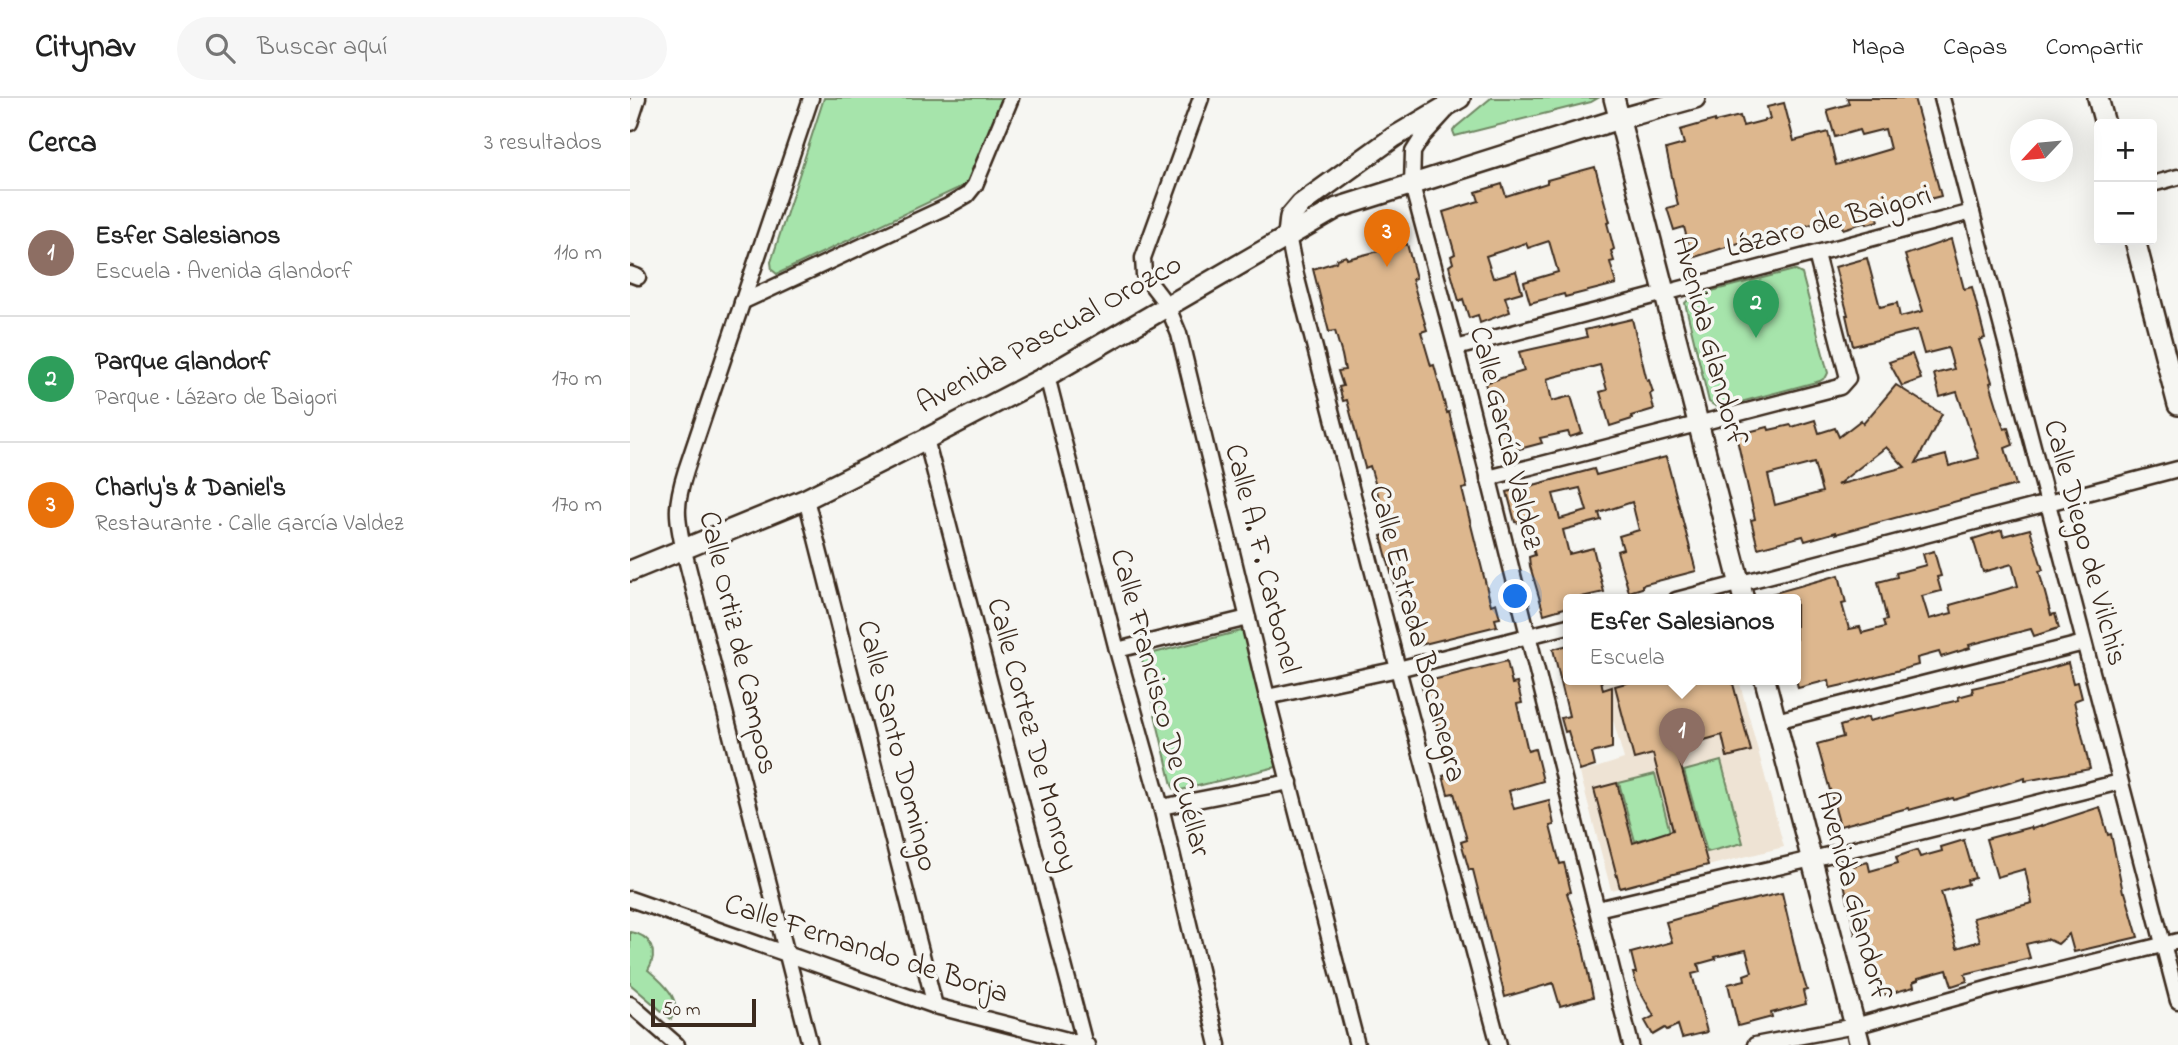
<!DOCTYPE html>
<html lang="es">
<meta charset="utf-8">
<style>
body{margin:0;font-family:"Indie Flower",sans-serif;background:#f6f6f6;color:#222}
.controls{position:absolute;right:21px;top:21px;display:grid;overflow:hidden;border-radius:7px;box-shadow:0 7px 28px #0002}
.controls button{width:63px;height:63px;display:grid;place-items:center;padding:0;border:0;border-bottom:2px solid #e0e0e0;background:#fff;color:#222;font:35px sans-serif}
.compass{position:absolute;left:1380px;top:21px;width:63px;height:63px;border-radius:50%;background:#fff;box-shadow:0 7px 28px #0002;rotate:244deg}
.scale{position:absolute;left:21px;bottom:18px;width:105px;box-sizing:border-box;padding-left:7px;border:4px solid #3b2a1e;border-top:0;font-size:19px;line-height:24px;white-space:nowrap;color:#3b2a1e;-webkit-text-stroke:5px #f6f6f2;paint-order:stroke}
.you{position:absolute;left:886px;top:499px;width:24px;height:24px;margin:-18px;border:5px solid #fff;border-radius:50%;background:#1a73e8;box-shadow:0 0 0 10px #1a73e833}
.badge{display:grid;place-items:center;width:46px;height:46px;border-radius:50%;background:#0f766e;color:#fff;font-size:23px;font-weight:700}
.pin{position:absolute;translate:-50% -58px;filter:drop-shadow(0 2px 4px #0008)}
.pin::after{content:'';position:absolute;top:37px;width:24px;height:21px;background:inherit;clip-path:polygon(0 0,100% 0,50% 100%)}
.popup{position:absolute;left:933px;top:496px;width:238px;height:91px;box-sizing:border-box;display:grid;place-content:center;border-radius:7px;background:#fff;filter:drop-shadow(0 2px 5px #0005);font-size:23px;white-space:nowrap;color:#767676}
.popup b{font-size:26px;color:#222}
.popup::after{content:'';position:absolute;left:50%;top:100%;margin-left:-14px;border:14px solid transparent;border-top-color:#fff}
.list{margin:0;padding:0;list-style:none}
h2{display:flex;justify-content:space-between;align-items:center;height:91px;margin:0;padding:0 28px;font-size:30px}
h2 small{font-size:23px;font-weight:400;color:#767676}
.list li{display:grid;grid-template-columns:46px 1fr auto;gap:21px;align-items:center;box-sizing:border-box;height:126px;padding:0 28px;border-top:2px solid #e0e0e0}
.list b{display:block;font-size:26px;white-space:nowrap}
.list p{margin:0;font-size:23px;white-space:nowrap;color:#767676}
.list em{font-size:23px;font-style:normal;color:#767676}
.icon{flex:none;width:38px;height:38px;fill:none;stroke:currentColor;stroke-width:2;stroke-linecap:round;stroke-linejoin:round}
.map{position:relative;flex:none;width:1548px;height:947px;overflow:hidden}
header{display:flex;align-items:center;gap:42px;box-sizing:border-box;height:98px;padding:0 35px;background:#fff;border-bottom:2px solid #e0e0e0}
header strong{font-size:33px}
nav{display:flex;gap:38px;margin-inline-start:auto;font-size:24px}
.search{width:490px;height:63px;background:#f6f6f6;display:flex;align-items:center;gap:18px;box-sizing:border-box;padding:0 24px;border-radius:38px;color:#767676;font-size:26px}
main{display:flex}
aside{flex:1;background:#fff}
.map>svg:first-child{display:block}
.built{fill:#eee3d4}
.green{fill:#a6e4ab;stroke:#708764;stroke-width:2}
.building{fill:#ddb78e;stroke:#3b2a1e;stroke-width:2;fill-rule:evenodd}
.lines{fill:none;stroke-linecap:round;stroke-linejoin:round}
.minor-casing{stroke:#3b2a1e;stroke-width:19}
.major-casing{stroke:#3b2a1e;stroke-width:24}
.minor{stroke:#f6f6f2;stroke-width:14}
.major{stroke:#f6f6f2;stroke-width:19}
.labels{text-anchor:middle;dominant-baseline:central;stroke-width:7;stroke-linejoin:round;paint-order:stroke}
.street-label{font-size:30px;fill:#3b2a1e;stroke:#f6f6f2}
</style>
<header>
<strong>Citynav</strong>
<div class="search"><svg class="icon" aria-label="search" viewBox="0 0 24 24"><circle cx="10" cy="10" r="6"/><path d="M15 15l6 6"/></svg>Buscar aquí</div>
<nav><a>Mapa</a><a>Capas</a><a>Compartir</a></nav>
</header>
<main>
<aside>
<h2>Cerca<small>3 resultados</small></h2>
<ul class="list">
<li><span class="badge" style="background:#8d6e63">1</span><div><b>Esfer Salesianos</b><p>Escuela · Avenida Glandorf</p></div><em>110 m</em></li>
<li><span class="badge" style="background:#2e9e5b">2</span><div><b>Parque Glandorf</b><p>Parque · Lázaro de Baigori</p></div><em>170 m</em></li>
<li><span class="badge" style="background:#e8710a">3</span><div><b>Charly's &amp; Daniel's</b><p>Restaurante · Calle García Valdez</p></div><em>170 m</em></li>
</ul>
</aside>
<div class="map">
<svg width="1548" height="947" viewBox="0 0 1548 947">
<rect width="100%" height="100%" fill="#f6f6f2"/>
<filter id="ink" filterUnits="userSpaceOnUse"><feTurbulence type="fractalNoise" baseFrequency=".0143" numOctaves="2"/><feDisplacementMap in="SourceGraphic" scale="14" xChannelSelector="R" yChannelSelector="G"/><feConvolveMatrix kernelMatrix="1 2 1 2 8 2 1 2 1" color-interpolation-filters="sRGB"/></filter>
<g filter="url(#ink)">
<polygon class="built" points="972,582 994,582 995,585 1007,582 1109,582 1154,749 981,792 950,675 994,661"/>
<g class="green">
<polygon points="194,0 372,0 341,82 335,87 147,176 142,172 141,164"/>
<polygon points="861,0 968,0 961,4 825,38 823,33 826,29"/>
<polygon points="1164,172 1172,176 1198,275 1196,279 1190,283 1088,310 1079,304 1055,205 1062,198"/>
<polygon points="611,533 616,534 650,668 551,692 545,692 542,687 512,562 516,557"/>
<polygon points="1091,663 1113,745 1077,754 1054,673"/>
<polygon points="1025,676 1040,734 1005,743 989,685"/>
<path d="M0,834C21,837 29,854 18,872C31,883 55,903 41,921L0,886Z"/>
</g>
<g class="building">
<polygon points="1217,0 1284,0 1311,98 1284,105 1282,99 1245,111 1249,123 1237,126 1236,124 1213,131 1210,121 1197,125 1196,122 1172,129 1174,137 1161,141 1117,153 1115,143 1062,160 1054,129 1044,132 1037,110 1048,107 1036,51 1054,46 1050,32 1085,22 1085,24 1110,18 1113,28 1140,21 1137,9 1154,5 1164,43 1198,34 1206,67 1260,51 1255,31 1231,37 1229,32 1205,39 1197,12 1219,6"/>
<polygon points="965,69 980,124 977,125 984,151 981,153 984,163 980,164 986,186 935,199 934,196 900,205 894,184 928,174 919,143 898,150 896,145 856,158 863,180 886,173 892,194 875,199 880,214 850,225 848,217 839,220 833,201 829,203 819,168 823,165 821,158 825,156 813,114 849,103 846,94 872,86 876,98 917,85 917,82"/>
<path d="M1321,141L1334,191L1342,189L1355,240L1349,242L1362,284L1360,285L1374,331L1378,330L1383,347L1375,350L1386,387L1206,436V434L1175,443L1173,438L1128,450L1121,422L1125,421L1106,337L1138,329L1139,332L1161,327L1162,329L1185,322L1189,335L1205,330L1209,339L1231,322L1233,326L1266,287L1312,316L1286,365L1316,357L1319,368L1349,360L1327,294L1310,299L1304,276L1324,271L1318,250L1294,256L1287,232L1223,248L1216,217H1218L1205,169L1237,160L1250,209L1267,205L1270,219L1293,213L1275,157ZM1256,349L1275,369L1207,387ZM1184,365L1192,394L1145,407L1138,377Z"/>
<polygon points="777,146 786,180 782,181 797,232 791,234 801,268 804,267 817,315 819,314 837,390 832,391 861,507 866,505 870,520 865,521 867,528 786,548 780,525 775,526 751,438 758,436 745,385 740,368 735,370 717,302 713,303 709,289 713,288 708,273 715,272 712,257 705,233 699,234 683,171 706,164 707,161 716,158 717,161"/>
<polygon points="1002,221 1017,283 1019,282 1023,294 1020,296 1024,311 1001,318 1002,321 980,328 970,294 977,292 970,267 920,280 917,281 922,303 941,298 952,335 940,339 938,334 910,340 912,345 874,355 855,285 894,273 889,254 957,239 955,232"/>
<polygon points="1282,256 1291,281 1272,288 1259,264"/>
<path d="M1036,359L1066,473L1012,487V490L999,494L987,453L993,451L989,438L1009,432L1002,404L969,415L971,422L933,432L939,456L963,450L974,494L938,502V509L914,516L900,468L899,459L905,457L899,437L895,438L891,425L885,424L877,394L964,371L966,377ZM950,390L957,413L930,421L923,396Z"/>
<polygon points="1400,431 1413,472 1409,473 1421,517 1425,516 1429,530 1404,538 1401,531 1339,547 1340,550 1311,559 1309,554 1287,560 1288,567 1222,585 1200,590 1199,582 1168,590 1166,581 1166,502 1131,502 1130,499 1209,477 1216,505 1212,506 1219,531 1230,529 1232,535 1255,529 1253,523 1257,522 1248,484 1267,479 1266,475 1296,467 1293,456 1304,453 1311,478 1307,479 1311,493 1292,498 1299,521 1322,515 1320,507 1388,488 1382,466 1353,474 1343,441 1372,432 1373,438"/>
<polygon points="938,547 938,582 971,582 973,592 982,589 982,650 962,655 965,668 950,673 938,633 935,634 931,620 939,618 923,551"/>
<polygon points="877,563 882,586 887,585 892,605 887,606 898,653 905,651 913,683 879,693 884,711 919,702 924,727 920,728 930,766 934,765 941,794 937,795 949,832 963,899 930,908 923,885 875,899 843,772 839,772 831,744 837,742 824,695 818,696 813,678 819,676 804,615 799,616 791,585"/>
<polygon points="1438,565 1443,585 1448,584 1452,600 1444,603 1460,671 1395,683 1395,680 1324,702 1323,700 1279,712 1278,710 1210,728 1187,646 1213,639 1210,628 1238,619 1239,623 1329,602 1328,599 1343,595 1342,590 1387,580"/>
<polygon points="1007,582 1102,582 1121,653 1097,659 1092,637 1046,650 1078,767 990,790 964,691 987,685 1003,745 1043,732 1023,656 1004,661 985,588"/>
<polygon points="1470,709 1478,737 1481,736 1493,794 1495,794 1508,839 1444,854 1439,836 1428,846 1417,841 1396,846 1400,860 1335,876 1337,883 1322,888 1317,872 1288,880 1288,882 1283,884 1284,889 1254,897 1238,832 1225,836 1211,771 1238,764 1240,773 1268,765 1266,759 1287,752 1290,759 1312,753 1311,749 1334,742 1345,780 1337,782 1338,786 1311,794 1327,850 1350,843 1343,820 1402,805 1395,771 1367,779 1356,741 1401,729 1402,731"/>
<polygon points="1152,795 1171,876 1172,876 1177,892 1173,893 1176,906 1141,915 1142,919 1108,928 1098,886 1115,882 1114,877 1122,874 1116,852 1085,859 1086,861 1068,866 1070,874 1062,876 1077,934 1052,940 1048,927 1037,932 1035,930 1023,937 1015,923 1024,918 1007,888 1003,875 1006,875 1001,855 1042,844 1036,824 1078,812"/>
</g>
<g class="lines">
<defs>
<g id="minor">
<polyline points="571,0 513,160 514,177 537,207 549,236 637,599 727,947"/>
<polyline points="1312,0 1548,903"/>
<polyline points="815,14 793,38 783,54 782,87 826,250 1001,947"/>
<polyline points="0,25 8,0"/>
<polyline points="1522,86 1548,79"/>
<polyline points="658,137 666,177 768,571 869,947"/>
<polyline points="0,176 8,179"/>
<polyline points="112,204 318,108 337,97 345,87 381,0"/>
<polyline points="826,250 1342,114"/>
<polyline points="417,278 487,552 531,709 588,947"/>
<polyline points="296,341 455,947"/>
<polyline points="858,380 1210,289 1218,280 1186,156"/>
<polyline points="176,401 305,908"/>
<polyline points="1046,502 1548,371"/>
<polyline points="487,552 618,520"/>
<polyline points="637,599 768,571 938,528"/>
<polyline points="1146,623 1454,545"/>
<polyline points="531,709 660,684"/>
<polyline points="0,801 305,908 457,947"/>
<polyline points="967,811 1182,761 1490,684"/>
<polyline points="0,906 47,947"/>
<path d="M180,947L54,453C46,418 45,407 56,372L181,0"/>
<polyline points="1125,947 1225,928 1371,887 1548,843"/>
</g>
<g id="major">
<polyline points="984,0 1114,502"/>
<polyline points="1468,0 1475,26"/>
<polyline points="658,137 660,119 671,106 764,39 830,0"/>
<polyline points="1505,142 1548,307"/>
<polyline points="0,473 176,401 296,341 417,278 707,110 989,21 1065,0"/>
<polyline points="1135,582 1230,947"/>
</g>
</defs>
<use href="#minor" class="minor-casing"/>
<use href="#major" class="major-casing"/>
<use href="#minor" class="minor"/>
<use href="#major" class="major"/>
</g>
</g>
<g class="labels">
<g class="street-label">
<text transform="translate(1199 125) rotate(-15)">Lázaro de Baigori</text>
<text transform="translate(420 237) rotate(-29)">Avenida Pascual Orozco</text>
<text transform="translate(1078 243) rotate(75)">Avenida Glandorf</text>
<text transform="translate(875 340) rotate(76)">Calle García Valdez</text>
<text transform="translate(1454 445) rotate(75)">Calle Diego de Vilchis</text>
<text transform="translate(631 461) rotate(76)">Calle A. F. Carbonel</text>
<text transform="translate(786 536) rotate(75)">Calle Estrada Bocanegra</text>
<text transform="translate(107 545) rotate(77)">Calle Ortiz de Campos</text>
<text transform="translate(529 605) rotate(75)">Calle Francisco De Cuéllar</text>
<text transform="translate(401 637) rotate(75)">Calle Cortez De Monroy</text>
<text transform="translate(266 648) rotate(76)">Calle Santo Domingo</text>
<text transform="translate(1222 798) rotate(75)">Avenida Glandorf</text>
<text transform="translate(236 852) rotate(18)">Calle Fernando de Borja</text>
</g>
</g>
</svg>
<div class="controls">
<button>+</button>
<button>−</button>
</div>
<svg class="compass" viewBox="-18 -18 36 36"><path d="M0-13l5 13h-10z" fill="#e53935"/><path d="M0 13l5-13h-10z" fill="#767676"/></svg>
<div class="scale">50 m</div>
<div class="you"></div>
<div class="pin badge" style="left:1052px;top:668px;background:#8d6e63">1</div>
<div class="popup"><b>Esfer Salesianos</b>Escuela</div>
<div class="pin badge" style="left:1126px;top:240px;background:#2e9e5b">2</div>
<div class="pin badge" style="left:757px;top:169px;background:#e8710a">3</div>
</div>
</main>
